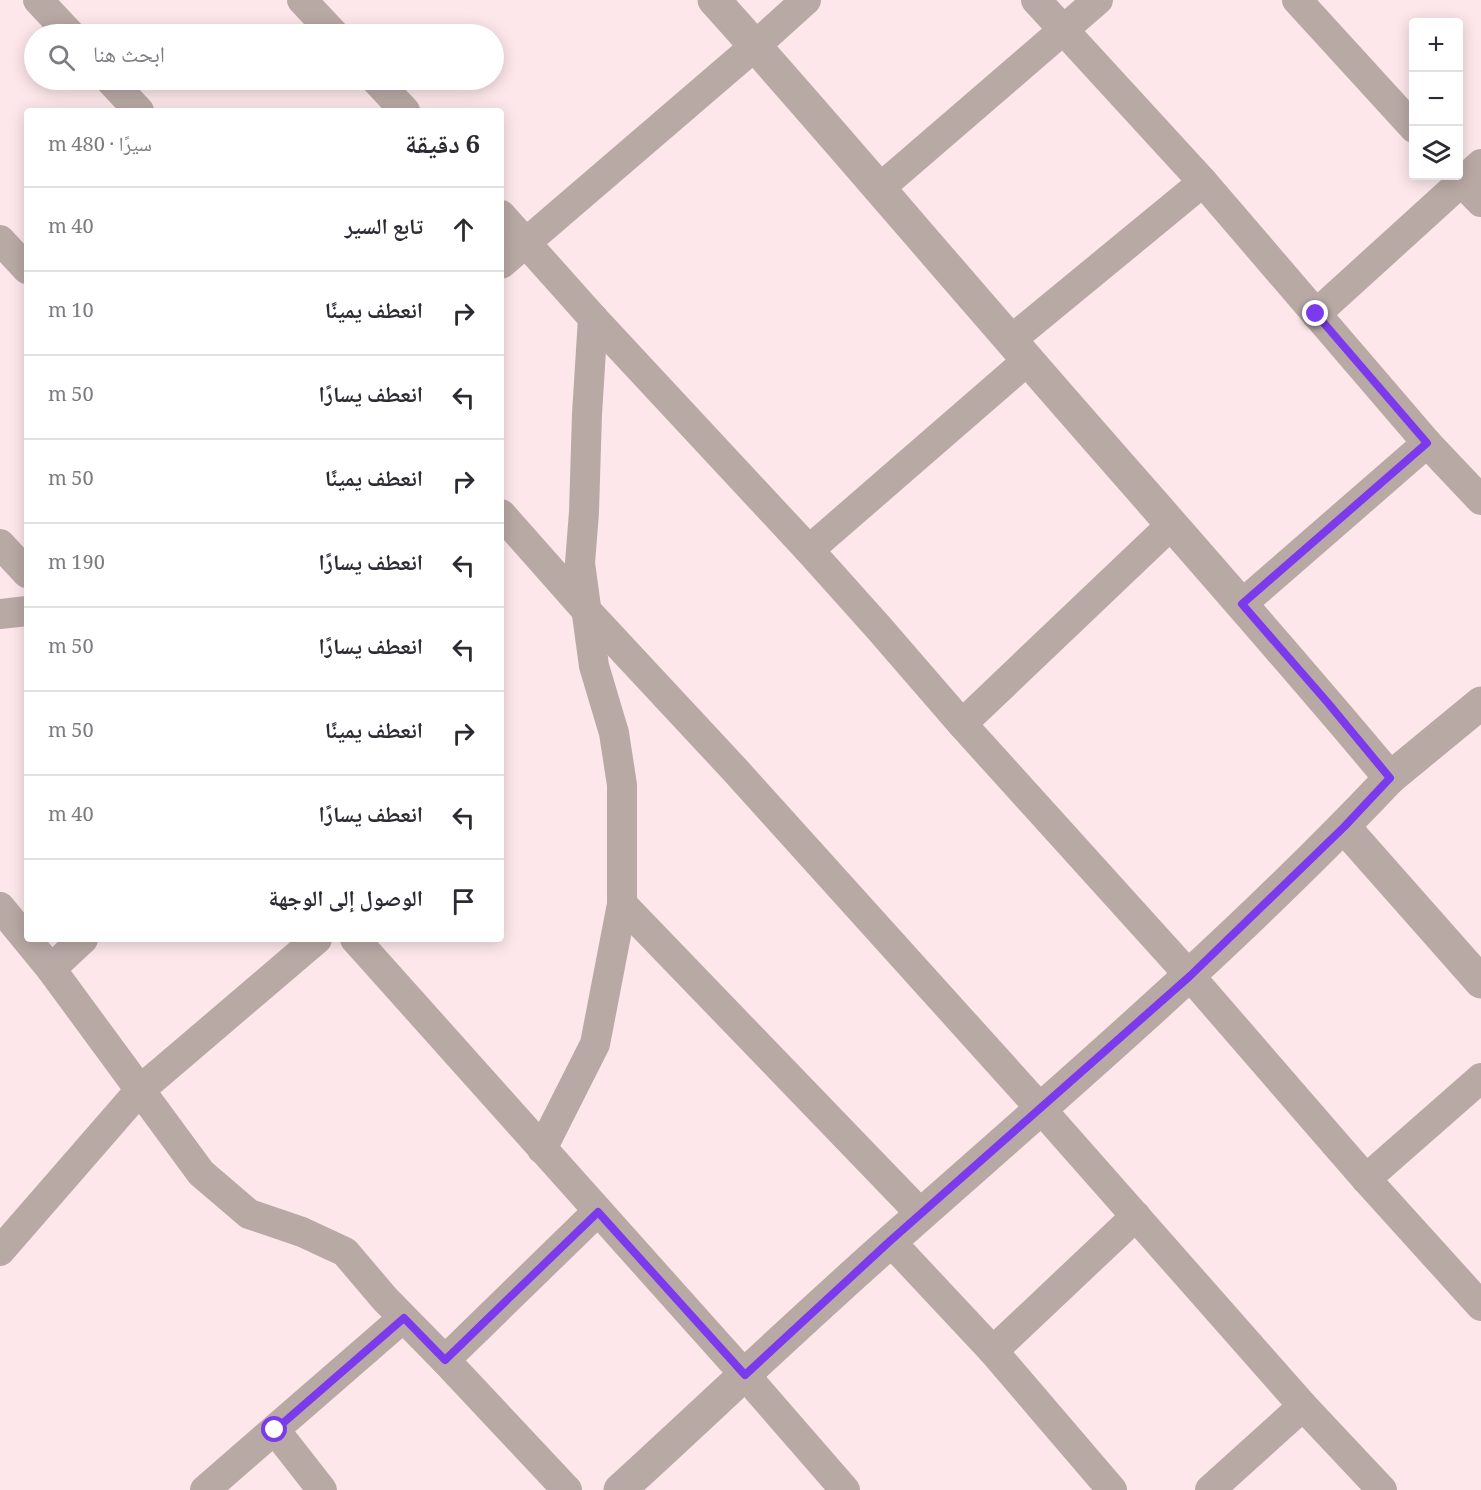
<!DOCTYPE html>
<html lang="ar">
<meta charset="utf-8">
<style>
body{margin:0;font-family:Georgia,"Noto Naskh Arabic",serif;background:#f7f7f7;color:#2b2b33;direction:rtl}
.controls{position:absolute;right:18px;top:18px;display:grid;overflow:hidden;border-radius:6px;box-shadow:0 3px 15px #0003}
.controls button{width:54px;height:54px;display:grid;place-items:center;padding:0;border:0;border-bottom:2px solid #e1e1e2;background:#fff;color:#2b2b33;font:30px sans-serif}
.stop{position:absolute;width:18px;height:18px;margin:-14px;border:4px solid #7c3aed;border-radius:50%;background:#fff}
.stop.end{background:#7c3aed;border-color:#fff;box-shadow:0 2px 6px #0008}
.list{margin:0;padding:0;list-style:none}
h2{display:flex;justify-content:space-between;align-items:center;height:78px;margin:0;padding:0 24px;font-size:26px}
h2 small{font-size:20px;font-weight:400;color:#7c7c81}
.list li{display:grid;grid-template-columns:39px 1fr auto;gap:18px;align-items:center;box-sizing:border-box;height:84px;padding:0 24px;border-top:2px solid #e1e1e2}
.list b{display:block;font-size:22px;white-space:nowrap}
.list em{font-size:20px;font-style:normal;color:#7c7c81}
.icon{flex:none;width:33px;height:33px;fill:none;stroke:currentColor;stroke-width:2;stroke-linecap:round;stroke-linejoin:round}
.map{position:relative;flex:none;width:1481px;height:1490px;overflow:hidden;direction:ltr}
.search{position:absolute;background:#fff;box-shadow:0 3px 15px #0003;left:24px;top:24px;width:480px;height:66px;display:flex;align-items:center;gap:15px;box-sizing:border-box;padding:0 21px;border-radius:33px;color:#7c7c81;font-size:22px}
.panel{position:absolute;background:#fff;box-shadow:0 3px 15px #0003;left:24px;top:108px;width:480px;height:834px;border-radius:6px;direction:rtl}
.map>svg:first-child{display:block}
.lines{fill:none;stroke-linecap:round;stroke-linejoin:round}
.minor{stroke:#b9a9a5;stroke-width:30}
.tertiary{stroke:#b9a9a5;stroke-width:33}
.route{stroke:#7c3aed;stroke-width:8}
</style>
<div class="map">
<svg width="1481" height="1490" viewBox="0 0 1481 1490">
<rect width="100%" height="100%" fill="#fde7eb"/>
<g class="lines">
<g class="minor">
<polyline points="38,0 70,34"/>
<polyline points="302,0 334,34"/>
<polyline points="1036,0 1203,182 1427,443 1481,500"/>
<polyline points="1297,0 1414,128"/>
<polyline points="110,80 139,111"/>
<polyline points="376,80 405,111"/>
<polyline points="1456,176 1481,202"/>
<polyline points="880,188 1098,0"/>
<polyline points="501,215 593,318 809,550 878,627 962,724 1190,976 1366,1179 1481,1306"/>
<polyline points="0,240 27,269"/>
<polyline points="501,264 755,46 806,0"/>
<polyline points="1316,314 1481,164"/>
<polyline points="1011,340 1203,182"/>
<polyline points="501,514 586,610 736,771 1041,1109 1303,1406 1382,1490"/>
<polyline points="0,544 27,573"/>
<polyline points="809,550 1028,360"/>
<polyline points="1242,604 1427,443"/>
<polyline points="0,614 27,611"/>
<polyline points="962,724 1171,525"/>
<polyline points="622,904 921,1214"/>
<polyline points="0,907 51,969 201,1173 249,1214 302,1232 345,1252 385,1299 445,1360 567,1490"/>
<polyline points="355,939 745,1375 845,1490"/>
<polyline points="51,969 83,939"/>
<polyline points="542,1149 595,1044 622,904 622,785 614,733 594,666 580,563 584,512 587,414 593,318"/>
<polyline points="1366,1179 1481,1078"/>
<polyline points="890,1241 993,1351 1112,1490"/>
<polyline points="0,1251 140,1090 317,939"/>
<polyline points="993,1351 1136,1216"/>
<polyline points="445,1360 598,1211"/>
<polyline points="275,1430 322,1490"/>
<polyline points="205,1490 403,1318"/>
<polyline points="1210,1490 1303,1406"/>
</g>
<g class="tertiary">
<polyline points="1390,778 1481,703"/>
<polyline points="1344,827 1481,982"/>
<path d="M620,1490C716,1402 810,1312 908,1226C1072,1081 1239,938 1390,778C1274,639 1153,504 1034,367C927,245 823,121 714,0"/>
</g>
</g>
<g class="lines">
<polyline class="route" points="275,1430 404,1318 445,1360 598,1212 745,1375 890,1241 1190,976 1344,827 1390,778 1328,703 1242,604 1427,443 1316,314"/>
</g>
</svg>
<div class="controls">
<button>+</button>
<button>−</button>
<button><svg class="icon" aria-label="layers" viewBox="0 0 24 24"><path d="M12 4l9 5-9 5-9-5zM3 14l9 5 9-5"/></svg></button>
</div>
<div class="stop" style="left:275px;top:1430px"></div>
<div class="stop end" style="left:1316px;top:314px"></div>
<div class="search"><svg class="icon" aria-label="search" viewBox="0 0 24 24"><circle cx="10" cy="10" r="6"/><path d="M15 15l6 6"/></svg>ابحث هنا</div>
<section class="panel">
<h2>6 دقيقة<small>سيرًا · 480 m</small></h2>
<ul class="list">
<li><svg class="icon" aria-label="ahead" viewBox="0 0 24 24"><path d="M12 20V5M6 11l6-6 6 6"/></svg><div><b>تابع السير</b></div><em>40 m</em></li>
<li><svg class="icon" aria-label="right" viewBox="0 0 24 24"><path d="M7 20v-9h11M14 6l5 5-5 5"/></svg><div><b>انعطف يمينًا</b></div><em>10 m</em></li>
<li><svg class="icon" aria-label="left" viewBox="0 0 24 24"><path d="M17 20v-9H6M10 6l-5 5 5 5"/></svg><div><b>انعطف يسارًا</b></div><em>50 m</em></li>
<li><svg class="icon" aria-label="right" viewBox="0 0 24 24"><path d="M7 20v-9h11M14 6l5 5-5 5"/></svg><div><b>انعطف يمينًا</b></div><em>50 m</em></li>
<li><svg class="icon" aria-label="left" viewBox="0 0 24 24"><path d="M17 20v-9H6M10 6l-5 5 5 5"/></svg><div><b>انعطف يسارًا</b></div><em>190 m</em></li>
<li><svg class="icon" aria-label="left" viewBox="0 0 24 24"><path d="M17 20v-9H6M10 6l-5 5 5 5"/></svg><div><b>انعطف يسارًا</b></div><em>50 m</em></li>
<li><svg class="icon" aria-label="right" viewBox="0 0 24 24"><path d="M7 20v-9h11M14 6l5 5-5 5"/></svg><div><b>انعطف يمينًا</b></div><em>50 m</em></li>
<li><svg class="icon" aria-label="left" viewBox="0 0 24 24"><path d="M17 20v-9H6M10 6l-5 5 5 5"/></svg><div><b>انعطف يسارًا</b></div><em>40 m</em></li>
<li><svg class="icon" aria-label="arrive" viewBox="0 0 24 24"><path d="M6 21V4h12l-3 4 3 4H6"/></svg><div><b>الوصول إلى الوجهة</b></div></li>
</ul>
</section>
</div>
